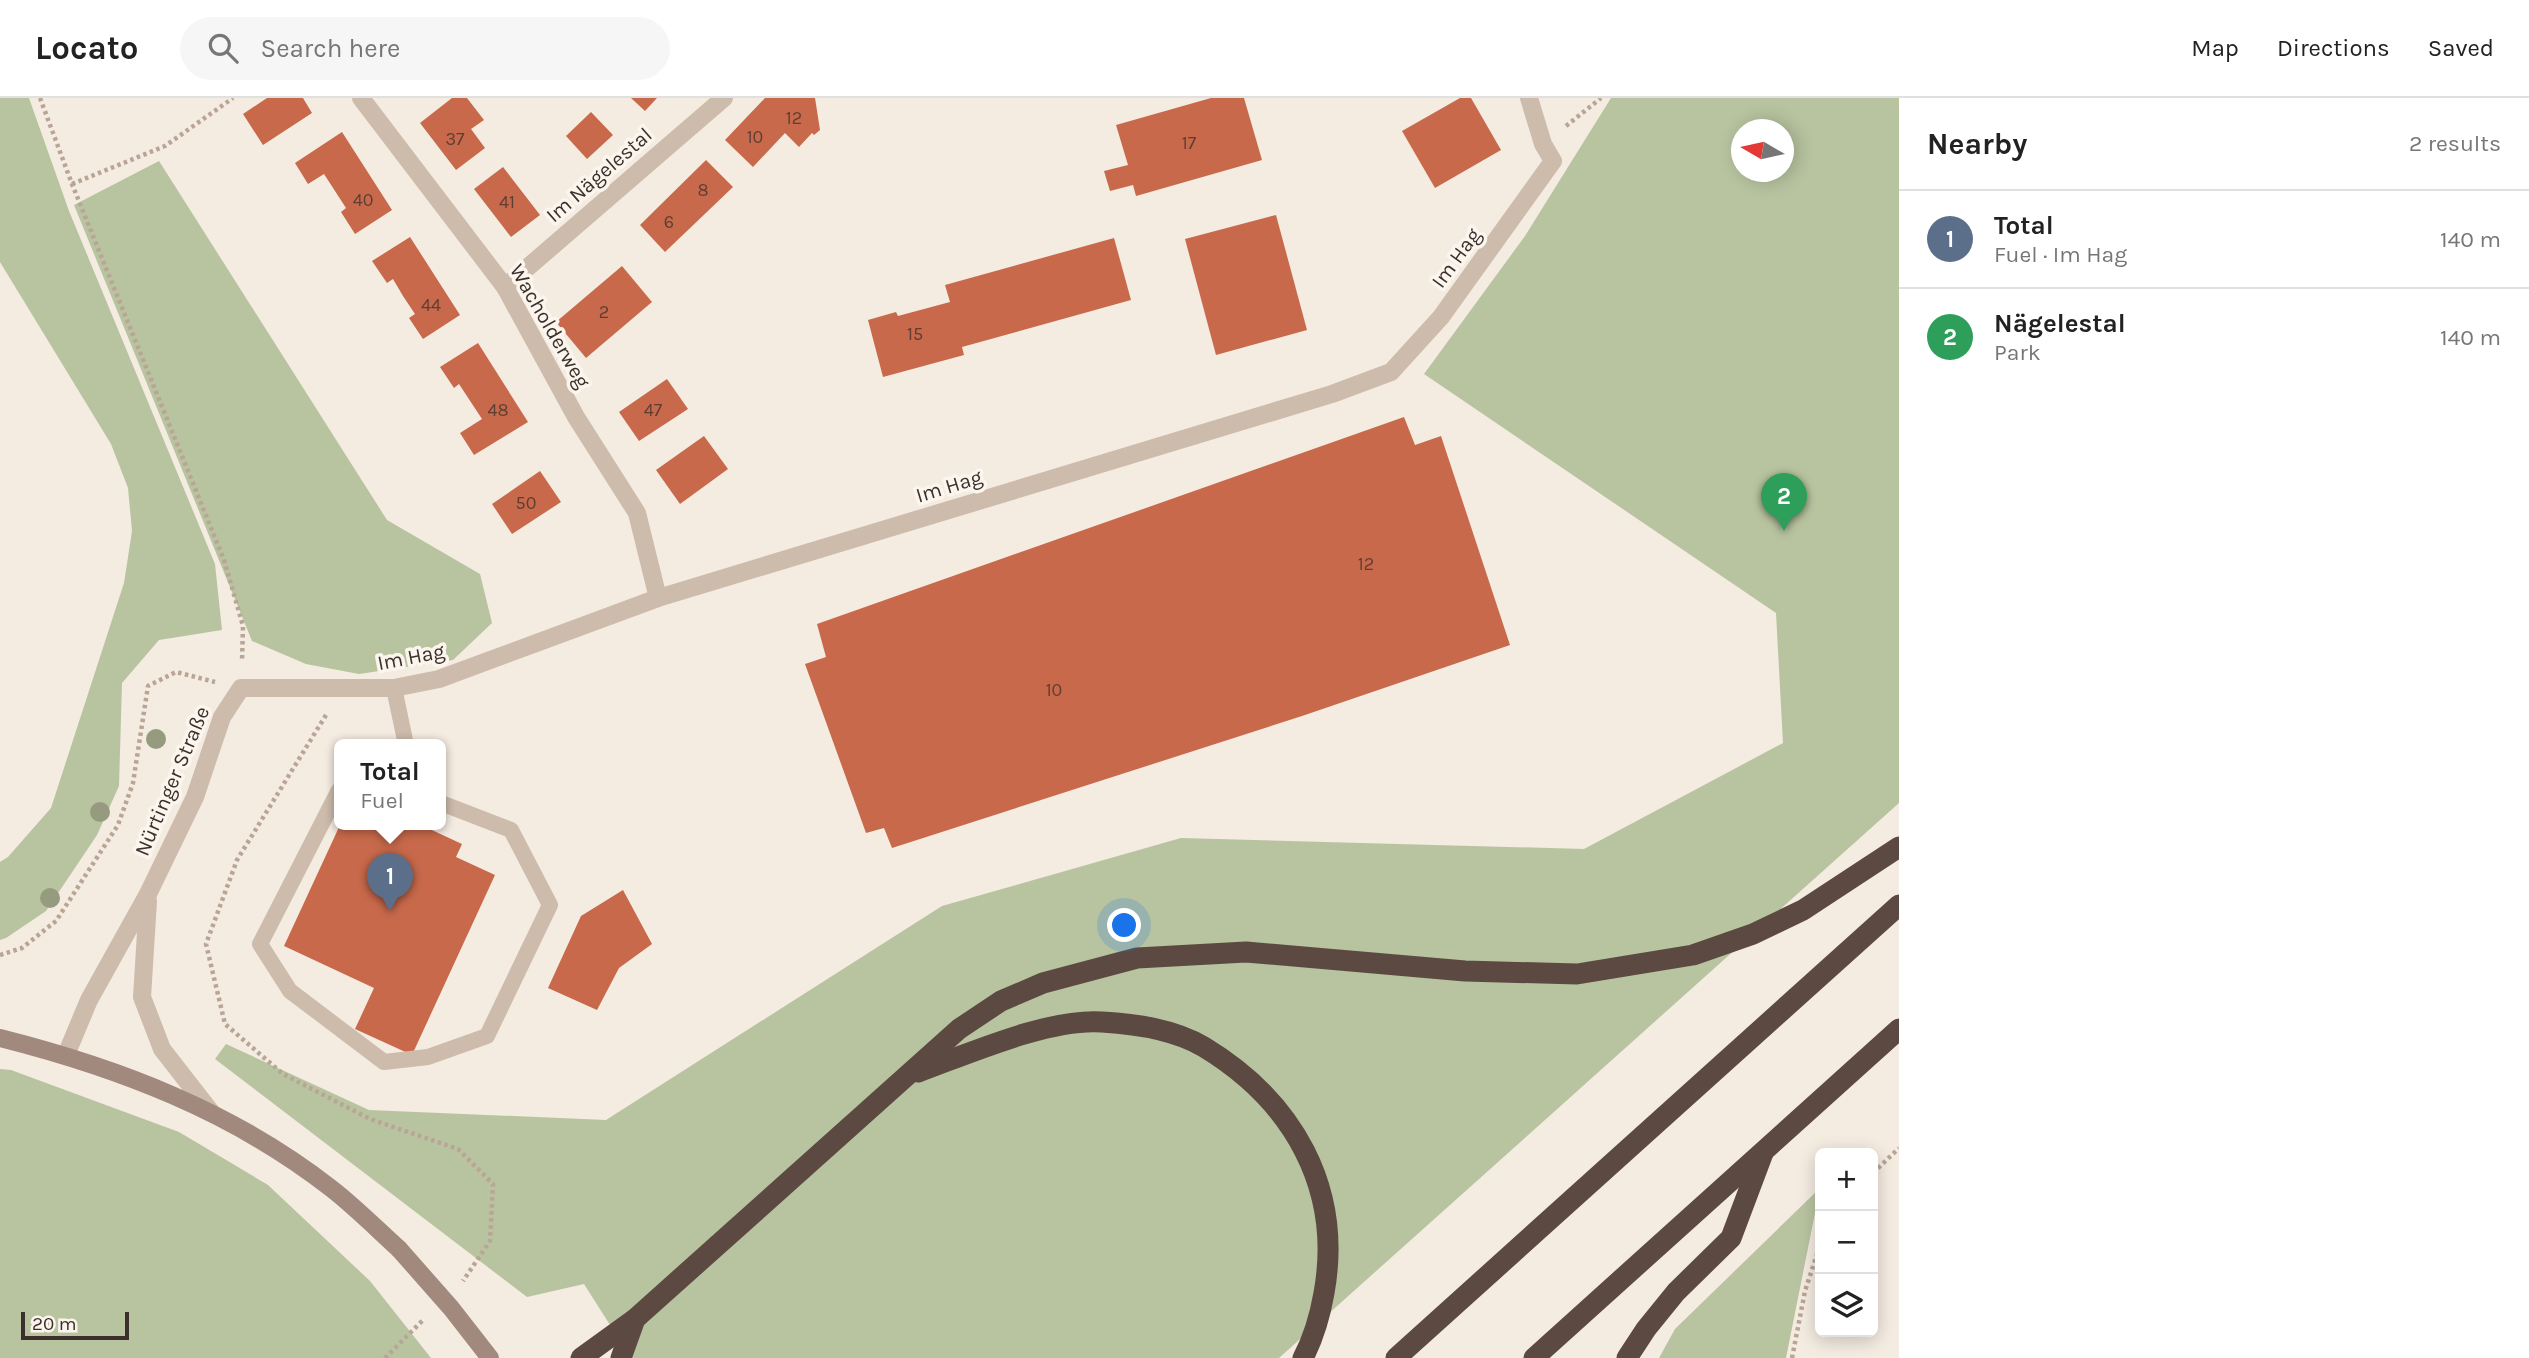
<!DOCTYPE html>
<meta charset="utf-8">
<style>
body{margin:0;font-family:Karla,sans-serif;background:#f6f6f6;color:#222}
.controls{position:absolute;right:21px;bottom:21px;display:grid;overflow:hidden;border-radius:10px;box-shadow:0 4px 18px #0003}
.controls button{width:63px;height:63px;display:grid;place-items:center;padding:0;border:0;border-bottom:2px solid #e0e0e0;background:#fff;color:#222;font:35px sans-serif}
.compass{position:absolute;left:1731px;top:21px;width:63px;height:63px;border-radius:50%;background:#fff;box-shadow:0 4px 18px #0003;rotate:279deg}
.scale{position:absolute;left:21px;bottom:18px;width:108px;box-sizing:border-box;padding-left:7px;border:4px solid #3b302b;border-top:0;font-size:19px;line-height:24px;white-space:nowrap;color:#3b302b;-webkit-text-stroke:5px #fbf5ee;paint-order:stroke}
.you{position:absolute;left:1125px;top:828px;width:24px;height:24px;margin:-18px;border:5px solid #fff;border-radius:50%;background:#1a73e8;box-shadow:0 0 0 10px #1a73e833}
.badge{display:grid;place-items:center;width:46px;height:46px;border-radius:50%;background:#7c3aed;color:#fff;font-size:23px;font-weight:700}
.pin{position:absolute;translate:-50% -58px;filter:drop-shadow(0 2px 4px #0008)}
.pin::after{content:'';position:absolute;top:37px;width:24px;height:21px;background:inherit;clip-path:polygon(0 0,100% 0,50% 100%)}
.popup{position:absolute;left:334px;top:641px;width:112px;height:91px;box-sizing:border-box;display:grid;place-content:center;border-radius:10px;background:#fff;filter:drop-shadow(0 2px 5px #0005);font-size:23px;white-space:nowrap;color:#767676}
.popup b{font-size:26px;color:#222}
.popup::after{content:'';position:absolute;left:50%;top:100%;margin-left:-14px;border:14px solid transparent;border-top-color:#fff}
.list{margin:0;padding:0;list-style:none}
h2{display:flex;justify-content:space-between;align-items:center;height:91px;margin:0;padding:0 28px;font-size:30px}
h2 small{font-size:23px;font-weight:400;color:#767676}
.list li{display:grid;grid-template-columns:46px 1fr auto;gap:21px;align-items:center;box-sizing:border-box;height:98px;padding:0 28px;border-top:2px solid #e0e0e0}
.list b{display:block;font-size:26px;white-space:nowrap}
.list p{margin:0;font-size:23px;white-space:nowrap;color:#767676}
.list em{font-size:23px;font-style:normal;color:#767676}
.icon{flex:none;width:38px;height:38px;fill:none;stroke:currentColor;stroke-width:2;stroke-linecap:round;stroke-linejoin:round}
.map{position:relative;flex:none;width:1899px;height:1260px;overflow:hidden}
header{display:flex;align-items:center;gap:42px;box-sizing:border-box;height:98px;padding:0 35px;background:#fff;border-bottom:2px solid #e0e0e0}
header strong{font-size:33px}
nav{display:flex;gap:38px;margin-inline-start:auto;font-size:24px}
.search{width:490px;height:63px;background:#f6f6f6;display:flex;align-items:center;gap:18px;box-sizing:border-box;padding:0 24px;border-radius:38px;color:#767676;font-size:26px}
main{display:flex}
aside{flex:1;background:#fff}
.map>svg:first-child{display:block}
.green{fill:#b8c4a0;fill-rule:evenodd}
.building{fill:#c8694b}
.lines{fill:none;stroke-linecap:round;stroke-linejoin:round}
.path{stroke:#b9a596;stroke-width:4.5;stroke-dasharray:3.5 3.5;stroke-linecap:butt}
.lane{stroke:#cdbbac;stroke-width:16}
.street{stroke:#cdbbac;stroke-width:18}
.secondary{stroke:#a18a7d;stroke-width:18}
.highway{stroke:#5c4a42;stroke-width:21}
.secondary-bridge{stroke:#a18a7d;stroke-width:18}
.tree{fill:#969b7f}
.labels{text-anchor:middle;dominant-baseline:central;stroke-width:7;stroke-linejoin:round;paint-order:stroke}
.number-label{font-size:18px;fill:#5e3e33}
.street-label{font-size:21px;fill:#3b302b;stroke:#fbf5ee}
</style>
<header>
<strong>Locato</strong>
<div class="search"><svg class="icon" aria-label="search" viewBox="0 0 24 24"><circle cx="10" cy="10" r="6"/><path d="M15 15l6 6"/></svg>Search here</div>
<nav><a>Map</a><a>Directions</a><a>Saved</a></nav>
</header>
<main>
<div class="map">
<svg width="1899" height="1260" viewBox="0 0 1899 1260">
<rect width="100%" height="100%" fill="#f4ebe1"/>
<g class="green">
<polygon points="0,0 29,0 69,113 215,466 222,532 159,542 122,585 119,688 97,737 46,813 6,840 0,842 0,764 8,759 51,710 124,485 132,433 128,390 111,346 0,164"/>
<path d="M1611,0H1899V705L1279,1260H631L584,1186L527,1199L215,961L226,946L369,1012L606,1022L942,808L1181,740L1584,751L1783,645L1776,515L1424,276L1525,138ZM1742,32H1784V74H1742Z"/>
<polygon points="159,63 387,422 480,476 492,525 453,562 359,576 306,566 252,543 74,107"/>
<polygon points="0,971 11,972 179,1034 268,1087 370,1183 431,1260 0,1260"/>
<polygon points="1820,1090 1786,1260 1659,1260 1675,1231"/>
</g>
<g class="building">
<polygon points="267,0 303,0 312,15 263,47 243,16"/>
<polygon points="452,0 467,0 484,22 471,31 485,50 456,72 420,25"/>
<polygon points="631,0 657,0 645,13"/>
<polygon points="765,0 815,0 820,32 814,37 812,35 799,49 785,35 753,69 725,42"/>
<polygon points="1211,0 1244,0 1262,62 1136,98 1133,87 1110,93 1104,73 1128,67 1116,27"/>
<polygon points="1460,0 1471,0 1501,52 1435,90 1402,33"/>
<polygon points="591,14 613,37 587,61 566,38"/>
<polygon points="342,34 392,112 355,136 341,114 346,110 324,76 308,86 295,65"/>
<polygon points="706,62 733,89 665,154 640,127"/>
<polygon points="503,69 540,117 511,139 474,91"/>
<polygon points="1276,117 1307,232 1216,257 1185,141"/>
<polygon points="410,139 460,217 423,241 409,220 415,216 403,198 393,181 387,185 372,163"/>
<polygon points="1114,140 1131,202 962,249 964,257 883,279 868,222 896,214 898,218 950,204 945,187"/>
<polygon points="622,168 652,204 586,260 556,224"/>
<polygon points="478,245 528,324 474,357 460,335 482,321 459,286 454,290 440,269"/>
<polygon points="667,281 688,311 639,343 619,314"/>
<polygon points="1404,319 1415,347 1441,338 1510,547 1302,618 892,750 884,730 866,735 805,566 826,559 817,526"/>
<polygon points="704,338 728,371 680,406 656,372"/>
<polygon points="540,373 561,404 512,436 492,406"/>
<polygon points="340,727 421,727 462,746 456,759 495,777 412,957 355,931 374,890 284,848"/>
<polygon points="623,792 652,846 619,870 597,912 548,890 581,818"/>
</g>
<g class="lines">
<g class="path">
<polyline points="40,0 72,86 224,462 243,528 242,563"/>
<polyline points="1566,28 1601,0"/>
<polyline points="72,86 165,48 233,0"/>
<polyline points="326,617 237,762 206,846 225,926 283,976 370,1021 458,1051 493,1086 490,1143 463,1183"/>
<polyline points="0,857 22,850 56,823 118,727 133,685 148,588 176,574 215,584"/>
<polyline points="1873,1075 1899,1050"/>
<polyline points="385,1260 424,1221"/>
<polyline points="1792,1260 1805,1193 1820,1147"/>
</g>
<g class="lane">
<polyline points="394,590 406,647"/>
<polyline points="339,692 260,846 290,893 384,964 428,959 487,938 550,807 511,732 441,705"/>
</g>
<g class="street">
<polyline points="361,0 505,189 576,319 637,415 658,500"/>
<polyline points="505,189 724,0"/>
<polyline points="148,803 142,899 162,951 211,1014"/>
<polyline points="66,957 89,902 148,796 195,699 222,619 241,590 394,590 439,581 658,500 1332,296 1391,274 1441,219 1553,63 1543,46 1529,0"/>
</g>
<path class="secondary" d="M0,940C119,970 234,1014 332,1091C355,1109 377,1131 399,1151"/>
<g class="highway">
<path d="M918,974C968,956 1049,920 1102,924C1136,926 1174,931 1204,949C1293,1003 1343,1090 1324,1195C1320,1218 1314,1239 1303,1260"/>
<polyline points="581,1260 635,1221 959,931 1001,903 1043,885 1137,860 1246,854 1465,873 1577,876 1693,857 1753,836 1803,812 1899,749"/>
<polyline points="621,1260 635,1221"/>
<polyline points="1396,1260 1899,807"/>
<polyline points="1534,1260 1899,931"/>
<polyline points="1627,1260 1646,1231 1676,1194 1731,1140 1763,1055"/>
</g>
<polyline class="secondary-bridge" points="399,1151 451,1210 490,1260"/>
</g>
<g class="tree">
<circle cx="156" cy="641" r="10"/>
<circle cx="100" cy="714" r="10"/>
<circle cx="50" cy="800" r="10"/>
</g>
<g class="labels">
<g class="number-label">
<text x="794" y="20">12</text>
<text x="755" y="39">10</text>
<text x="455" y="41">37</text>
<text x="1189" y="45">17</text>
<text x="703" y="92">8</text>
<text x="363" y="102">40</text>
<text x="507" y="104">41</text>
<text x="669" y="124">6</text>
<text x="431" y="207">44</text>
<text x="604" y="214">2</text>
<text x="915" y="236">15</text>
<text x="498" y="312">48</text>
<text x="653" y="312">47</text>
<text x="526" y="405">50</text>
<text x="1366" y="466">12</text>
<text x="1054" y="592">10</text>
</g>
<g class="street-label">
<text transform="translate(599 77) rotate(-41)">Im Nägelestal</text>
<text transform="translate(1456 160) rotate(-54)">Im Hag</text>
<text transform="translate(550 228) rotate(60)">Wacholderweg</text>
<text transform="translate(949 388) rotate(-17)">Im Hag</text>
<text transform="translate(411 559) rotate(-11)">Im Hag</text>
<text transform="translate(172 683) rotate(-67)">Nürtinger Straße</text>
</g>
</g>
</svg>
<div class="controls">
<button>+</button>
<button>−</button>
<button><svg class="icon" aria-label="layers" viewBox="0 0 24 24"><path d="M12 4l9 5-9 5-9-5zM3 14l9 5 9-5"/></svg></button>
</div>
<svg class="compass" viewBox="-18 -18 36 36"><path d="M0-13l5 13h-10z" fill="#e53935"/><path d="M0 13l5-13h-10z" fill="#767676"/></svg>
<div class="scale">20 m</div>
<div class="you"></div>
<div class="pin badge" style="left:390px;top:813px;background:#5c6f8a">1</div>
<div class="popup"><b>Total</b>Fuel</div>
<div class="pin badge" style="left:1784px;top:433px;background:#2e9e5b">2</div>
</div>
<aside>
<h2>Nearby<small>2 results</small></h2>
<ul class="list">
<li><span class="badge" style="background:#5c6f8a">1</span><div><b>Total</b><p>Fuel · Im Hag</p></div><em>140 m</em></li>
<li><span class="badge" style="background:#2e9e5b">2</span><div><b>Nägelestal</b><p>Park</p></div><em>140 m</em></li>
</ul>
</aside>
</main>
